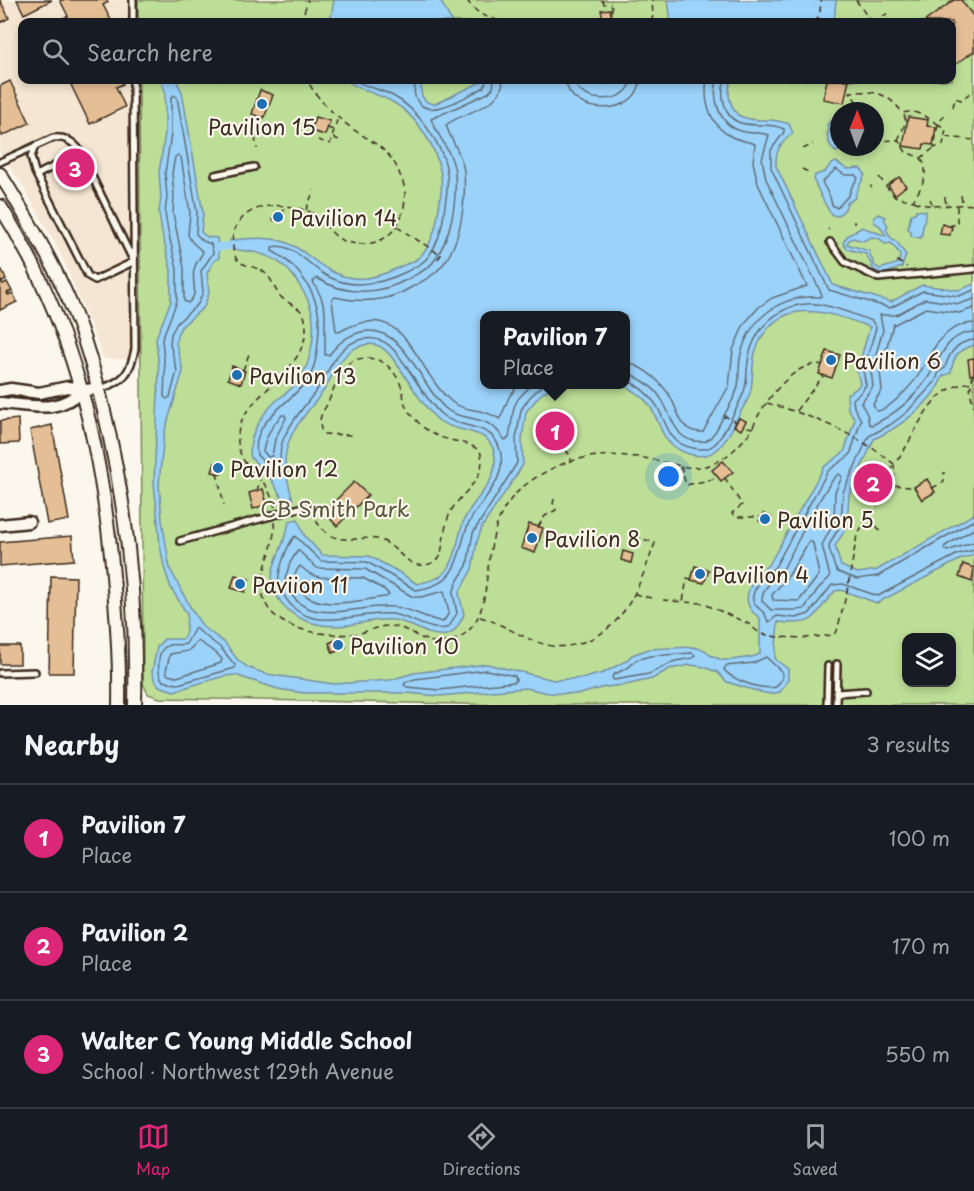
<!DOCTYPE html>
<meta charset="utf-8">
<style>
body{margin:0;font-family:"Playpen Sans",sans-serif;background:#242831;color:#f1f3f6}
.controls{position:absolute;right:18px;bottom:18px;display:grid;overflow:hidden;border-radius:12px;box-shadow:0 3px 9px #0003}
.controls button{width:54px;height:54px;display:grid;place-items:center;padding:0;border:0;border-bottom:2px solid #363941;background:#171b24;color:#f1f3f6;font:30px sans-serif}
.compass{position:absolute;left:830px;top:102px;width:54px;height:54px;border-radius:50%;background:#171b24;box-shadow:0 3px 9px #0003;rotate:1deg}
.you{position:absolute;left:669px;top:477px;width:21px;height:21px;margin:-15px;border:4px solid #fff;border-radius:50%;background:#1a73e8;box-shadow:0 0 0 9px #1a73e833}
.badge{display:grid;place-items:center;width:39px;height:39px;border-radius:50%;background:#db2777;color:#fff;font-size:20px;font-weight:700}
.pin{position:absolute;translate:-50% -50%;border:3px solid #fff;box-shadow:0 2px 6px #0006}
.popup{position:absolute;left:480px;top:311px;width:150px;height:78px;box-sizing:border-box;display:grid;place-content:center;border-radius:12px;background:#171b24;filter:drop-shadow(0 2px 4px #0005);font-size:20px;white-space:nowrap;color:#9ea1a6}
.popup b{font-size:22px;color:#f1f3f6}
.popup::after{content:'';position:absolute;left:50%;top:100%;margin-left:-12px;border:12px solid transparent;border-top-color:#171b24}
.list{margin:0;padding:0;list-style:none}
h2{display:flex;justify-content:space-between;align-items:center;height:78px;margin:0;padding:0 24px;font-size:26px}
h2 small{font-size:20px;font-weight:400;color:#9ea1a6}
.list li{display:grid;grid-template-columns:39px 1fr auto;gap:18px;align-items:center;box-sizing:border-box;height:108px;padding:0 24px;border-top:2px solid #363941}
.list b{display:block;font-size:22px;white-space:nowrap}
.list p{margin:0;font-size:20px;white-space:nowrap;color:#9ea1a6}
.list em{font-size:20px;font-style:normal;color:#9ea1a6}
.icon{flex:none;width:33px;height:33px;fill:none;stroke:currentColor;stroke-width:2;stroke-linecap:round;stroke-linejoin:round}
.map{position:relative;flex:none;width:974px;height:705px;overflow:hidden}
.search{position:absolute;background:#171b24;box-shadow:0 3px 9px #0003;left:18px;right:18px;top:18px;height:66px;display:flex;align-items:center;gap:15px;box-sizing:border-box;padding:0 21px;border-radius:12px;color:#9ea1a6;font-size:22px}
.sheet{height:402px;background:#171b24}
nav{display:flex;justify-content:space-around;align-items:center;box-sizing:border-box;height:84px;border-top:2px solid #363941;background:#171b24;font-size:16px;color:#9ea1a6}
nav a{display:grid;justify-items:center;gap:3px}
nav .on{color:#db2777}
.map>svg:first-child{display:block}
.built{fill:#f4e6d2}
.green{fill:#bcde97;stroke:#7c845a;stroke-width:1.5;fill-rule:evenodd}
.water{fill:#9bd2fa;stroke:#758fa2;stroke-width:1.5;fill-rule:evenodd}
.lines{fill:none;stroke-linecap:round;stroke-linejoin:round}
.shore{stroke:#616d76;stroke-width:1.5}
.canal{stroke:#9bd2fa;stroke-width:8}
.building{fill:#e4be95;stroke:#3b2a1e;stroke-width:1.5}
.service-casing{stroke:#3b2a1e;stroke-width:10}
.minor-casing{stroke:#3b2a1e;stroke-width:15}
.tertiary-casing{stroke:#3b2a1e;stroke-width:16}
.path{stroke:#3b2a1e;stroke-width:1.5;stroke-dasharray:6 4.5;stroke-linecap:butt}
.service{stroke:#fbf7ec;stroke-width:5}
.minor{stroke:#fbf7ec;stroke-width:10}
.tertiary{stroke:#fbf7ec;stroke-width:12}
.poi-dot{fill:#1f6fb2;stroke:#fbf7ec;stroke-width:2}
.labels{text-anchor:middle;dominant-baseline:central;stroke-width:4.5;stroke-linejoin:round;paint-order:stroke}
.poi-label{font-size:21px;fill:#3b2a1e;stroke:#fbf7ec;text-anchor:start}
.park-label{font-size:21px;fill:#5b573c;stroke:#fbf7ec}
</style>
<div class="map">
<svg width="974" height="705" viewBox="0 0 974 705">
<rect width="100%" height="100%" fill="#fbf7ec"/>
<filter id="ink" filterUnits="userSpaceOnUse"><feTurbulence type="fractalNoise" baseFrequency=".0167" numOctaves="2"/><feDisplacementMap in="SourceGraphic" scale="12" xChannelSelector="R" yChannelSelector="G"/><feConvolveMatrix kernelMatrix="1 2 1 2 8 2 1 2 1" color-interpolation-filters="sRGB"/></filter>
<g filter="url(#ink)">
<polygon class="built" points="0,0 138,0 138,22 22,22 22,80 139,80 141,359 104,359 61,254 21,183 0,153"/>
<path class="green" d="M138,0H974V705H507L160,698L148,694L143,683L139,80H952V22H138ZM839,111H875V147H839ZM484,316H626V384H484ZM906,638H952V682H906Z"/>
<g class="water">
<polygon points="334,0 440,0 452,22 330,22"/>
<polygon points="668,0 836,0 834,22 671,22"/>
<path d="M160,80H176L182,92L203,213L201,232L207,237L217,238L219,258L214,261L207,273L209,293L204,307L181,327L177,335L176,343L183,371L164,434L159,484L162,520L170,569L192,610L203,627L225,643L237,659L247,667L266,674L334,684L390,680L414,673L487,664L554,680L585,678L603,673L626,661L632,655L649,649L693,647L705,650L710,655L722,660H731L752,657L760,654V618C757,616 752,612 750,608C740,592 759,573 770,563L824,467L844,452L855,419L848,409L847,394L856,389L860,384L857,371L870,327C827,311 774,293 755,353C752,365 753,377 751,389C750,398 744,406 740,413C729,435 719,463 689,454C660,445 663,427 650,406C643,396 633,390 622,385L626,384V316H484V384L555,385L539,396L526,412L522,439L523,465L482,527L477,542L472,569L459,593L464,615C459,623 456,633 446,635C428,638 411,622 394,620C379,618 363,623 348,625C317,629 284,619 273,587C267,568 287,543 289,521L298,519L304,535L322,555L369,556L397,571L417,584C425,582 436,580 442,575C457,563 457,537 464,520C474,496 501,482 494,452C488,426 455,434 438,420C419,405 395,352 379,346C369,342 357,346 349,352C338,361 331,378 324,390C311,409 290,428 286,452C283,468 289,485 293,501L285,503L269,476L251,458C246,438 262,414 276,401C283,395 291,390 297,383C312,365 318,325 309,303C307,296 302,290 298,283C284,258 260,250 232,250L230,240C249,239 267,236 285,242C303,248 314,263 331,271C357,285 380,277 404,265C412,262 418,260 423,253C434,240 437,222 439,206C441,194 443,182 440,170C435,144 414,113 391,101C374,92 362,92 346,80H424C418,91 421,103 435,104L485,80H581L605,84L629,80H731C727,92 729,105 738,115C754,124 773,116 789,124L793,133C781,142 775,151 776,166L833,285L891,302L922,285L959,290L974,284V345C958,349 953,357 951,373L943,376C933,403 900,427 874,439L849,495L847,527L835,546L841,566L858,573L877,570L974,514V555L961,559L877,603L841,590L835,591C810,618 819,626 778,622L775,659L788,669V680L780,692L771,694L760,692L727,682L717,672L704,667L691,665L669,669L652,679L625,685L605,687L580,694L548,693L526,688L439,696L407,693H304L278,689L235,675L224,676L174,691L159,686L155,681L152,672L157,647L164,639H183L186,631L187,614L171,588L164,567L160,545L154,482L159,371L156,338L171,301V270L162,233L159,213L161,197L159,173L165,133V91Z"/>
<path d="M839,118V147H853L836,152C830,149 828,140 827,134L829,131L827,125L830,121Z"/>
<path d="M836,162L847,169L860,168L865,174C862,183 856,189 855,198L847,203L845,209L838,216L832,215C825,206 819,192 814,181L815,175L825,172L830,165Z"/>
<polygon points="916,210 926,211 921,238 911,236 911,231 908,229 911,214 915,213"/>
<path d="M879,214L886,217L884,219L888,226L886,229L891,238L897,242L906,255L902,267L884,274L874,270L866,254L847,249L843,243L847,236L862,227L886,236L880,226L874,222V217ZM872,237L880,239L885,244L891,243L900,254L899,263L880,269L874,265L869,251L847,244L849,240L853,238L863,241Z"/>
</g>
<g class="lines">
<g class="shore">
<path d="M355,80C367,88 381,89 393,96C417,108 444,146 447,173C448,183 447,194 445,205C443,223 440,241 428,257C422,265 414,267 406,272C381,284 353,290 327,276C310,267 293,242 272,247V251C294,262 313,286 318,311C320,321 319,333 318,343C317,354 315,365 311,374C296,402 250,418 257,455L276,475H280C281,463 278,452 283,440C290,422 305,406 316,391C326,377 333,356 347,346C357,339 370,336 382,341C401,348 422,398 441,414C459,431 492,420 500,450C509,484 475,501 466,530C456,563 455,585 416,590L367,562L321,561L295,536C287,545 275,575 280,587C301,640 353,611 392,614C410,616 432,634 449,627L457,613L453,593L458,580L467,566L473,533L517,463L516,439L521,410L529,398L544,384"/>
<path d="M416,80C414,87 413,96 418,102C431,120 468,95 483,88L487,80"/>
<path d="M494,80L493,88L488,93L431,119C438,137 453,153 455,173C457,202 451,238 434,261C427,271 417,273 408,279C379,295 345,296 317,278L313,282L321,297L325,311V355H329C339,342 350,333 367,331C405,328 421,386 445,408C457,419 475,416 489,424C496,427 500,434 505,440L509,438L514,407L518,399L532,384"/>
<path d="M503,80C502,108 464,111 446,125C451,141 462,154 464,171C466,202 461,249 437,271C429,279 420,282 410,288C388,302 360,303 335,297L332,300L336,331L339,332C407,293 414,371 452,402C461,410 477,409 487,413C492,415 496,417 500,419L509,397L519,384"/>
<path d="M566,80C568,117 639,117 640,80"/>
<path d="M575,80C577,105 630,105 631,80"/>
<path d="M725,80C722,87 722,95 724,103C732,137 764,118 784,129V132L771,150V168L829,290L890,308L923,291L959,296L974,290"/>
<polygon points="174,95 177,97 197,213 196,234 203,241 211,244 213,253 201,271 203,292 198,304 177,323 171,334 170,344 177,371 170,397 167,399 164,397 165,371 162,339 177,301 177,269 168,231 165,213 167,197 165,173 171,134 171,98"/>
<path d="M178,155L181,157L190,213L188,235L192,242L203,252C201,257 195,263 194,270C191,282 200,294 188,303L184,301V268L173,213L174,196L172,173L175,157Z"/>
<polygon points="836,169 845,175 855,175 858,178 851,188 849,195 837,208 832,205 830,197 822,182"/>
<path d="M974,299L959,304L925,299L896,315H880L883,330L871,371L873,386L861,403L867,414L869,424L872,425C894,415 913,399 927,379C940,361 945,333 974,332"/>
<path d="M974,308L959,313L926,308L893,325L880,371L882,390L873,404L876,411C888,412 915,382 921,371C932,349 945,324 974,323"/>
<path d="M974,340C957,341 949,353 945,368L939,372L935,382L906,413L890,425L869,436L843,492L841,524L830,543L829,548L835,568L838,572L857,579L878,576L974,520"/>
<path d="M626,362C643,367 657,378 668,393C679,408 678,434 703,432L729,386L733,350L744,324L759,307L772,298L807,286L758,184L753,162L755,144C748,141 740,141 732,137C711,127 703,102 707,80"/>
<path d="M626,372C640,378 654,386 662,400C674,420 675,445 706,441C714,436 718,427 722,419C727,409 736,397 738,386C740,375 738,364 741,354C750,317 782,294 820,297L822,295L766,179L762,159L769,135C761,132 750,134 741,131C719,125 712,99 717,80"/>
<path d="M626,380C637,385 646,391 654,402C668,420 665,443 693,448C701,450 709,449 715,444C722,438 743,397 745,388C748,376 746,364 750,352C758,323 784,302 815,304C833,305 854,315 872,321L876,328L863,371L866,385L860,393L853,399L854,407L861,420L850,455L828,471L775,567C767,575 748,590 754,603C757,608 762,610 765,614C766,617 767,620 769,622L777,616L796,618L809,614L832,585L843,584L878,596L958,554L974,550"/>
<path d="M282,415H285L286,418L275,439L272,456L268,457L263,451C265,438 272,425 282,415Z"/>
<path d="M839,474L842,477L835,492L834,522L822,545L830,577L818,589L804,609L796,610H771L762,601C762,586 774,581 782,571C786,564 789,557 793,550C801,535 828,479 839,474Z"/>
<polyline points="974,529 945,546 944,549 947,551 974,542"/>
<polygon points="809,541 813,543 819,575 799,601 773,600 772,595 789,575"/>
<path d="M298,550L317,568L365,569L413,597H421L444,591L449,613L443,622C426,619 411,608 394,607C357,603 299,633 285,579L290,563Z"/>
<path d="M300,566L310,574L319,577L363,578L385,590L389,595L386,597C361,599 314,614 298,587C293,579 294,573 300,566Z"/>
<path d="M195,628L221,648L235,665V668L178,684L163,681C157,674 156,650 167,646C173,643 181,646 186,644Z"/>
<polygon points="198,641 216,653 222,659 221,663 177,677 168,675 166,671 170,654 188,651"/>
<polygon points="692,653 695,655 693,658 675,661 649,674 614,680 612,678 613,675 629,667 636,660 650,656"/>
<path d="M766,657L782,672V679L776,687C761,690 734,681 724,670L726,666L753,663Z"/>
<polygon points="486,670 515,676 516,680 514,682 439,690 407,687 404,685 406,682 415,679"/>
</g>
<polyline class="canal" points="218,247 231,246"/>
</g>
<g class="building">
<polygon points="0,0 9,18 0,23"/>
<polygon points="17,0 52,0 24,14"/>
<polygon points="60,0 107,0 108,2 103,5 112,22 54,22 68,16"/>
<polygon points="954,0 961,0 974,17 974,51 952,67 952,22 924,22"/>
<polygon points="610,9 612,18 603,19 601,10"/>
<polygon points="83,80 121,80 123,84 116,87 125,107 90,124 71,85"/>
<polygon points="827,80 849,80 844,103 823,99"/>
<polygon points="10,81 30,123 2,136 0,131 0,86"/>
<polygon points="260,90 273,95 264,118 252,114"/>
<polygon points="315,117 330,121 325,135 311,131"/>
<polygon points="908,117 928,120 927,126 936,127 933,145 924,144 923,149 903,146"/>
<polygon points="899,177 906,186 895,195 888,185"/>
<polygon points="276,212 284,214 281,223 273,220"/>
<polygon points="942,224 952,227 950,235 940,234"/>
<polygon points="2,270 6,280 1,282 3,284 7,282 12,291 7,293 8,295 13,293 17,302 0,310 0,271"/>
<polygon points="827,351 840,355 832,378 819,374"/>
<polygon points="974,358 974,374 970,375 968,359"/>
<polygon points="232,366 245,371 241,384 228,379"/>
<polygon points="552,416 566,421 557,445 544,441"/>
<polygon points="739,418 746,421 741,430 734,426"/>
<polygon points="18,419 19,443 0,444 0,421"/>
<polygon points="52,425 69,520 47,524 30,430"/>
<polygon points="723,461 733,472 721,481 712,470"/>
<polygon points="215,463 224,465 221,474 212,472"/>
<polygon points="870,473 883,479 875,493 863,486"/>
<polygon points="927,479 935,492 922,500 914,487"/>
<polygon points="354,482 368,495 337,526 324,512"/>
<polygon points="263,489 267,504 253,509 249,493"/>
<polygon points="763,514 771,517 767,525 759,521"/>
<polygon points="529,524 543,528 535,553 521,548"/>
<polygon points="72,536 74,560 0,566 0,542"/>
<polygon points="623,551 633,554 631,563 621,560"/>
<polygon points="963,564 974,568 972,582 959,577"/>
<polygon points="695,566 709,570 704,583 691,580"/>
<polygon points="235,575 249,579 245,592 231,588"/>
<polygon points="51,576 76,577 74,673 49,673"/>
<polygon points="342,637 346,647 333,653 329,643"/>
<rect x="0" y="646" width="20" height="18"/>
</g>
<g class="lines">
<defs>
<g id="service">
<polyline points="133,22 133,0"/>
<polyline points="35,146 31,157 35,172 88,276 95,280 133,262"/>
<path d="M0,162L53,138C65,137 70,140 78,148L133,260"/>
<path d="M37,175C53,167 70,154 87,167"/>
<polyline points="215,175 254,167"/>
<polyline points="830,242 845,262 878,278 974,269"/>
<path d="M100,389C124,381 130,374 135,349L133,80"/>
<polyline points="180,541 307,506"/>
<polyline points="0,673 35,672"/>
<polyline points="836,693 866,691"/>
<polyline points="827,705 828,666"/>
<polyline points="836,705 837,664"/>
</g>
<g id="minor">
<polyline points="0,391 11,389 39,393 68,387 82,390 100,389"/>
<path d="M0,403C31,405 58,415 82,390"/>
<polyline points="0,525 29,522"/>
</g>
<g id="tertiary">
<path d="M0,174C25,214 49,255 68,298C87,341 99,387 109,433C129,523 137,613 135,705"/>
<path d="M0,206C71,318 99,434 112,564C116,611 120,658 119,705"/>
</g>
</defs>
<use href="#service" class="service-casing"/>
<use href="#minor" class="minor-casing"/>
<use href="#tertiary" class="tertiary-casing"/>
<g class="path">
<path d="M467,0C477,16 490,19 508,22"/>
<polyline points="602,0 604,4 611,4"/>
<polyline points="856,0 871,22"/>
<polyline points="611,10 612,10 611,0"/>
<polyline points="882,17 888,13"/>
<polyline points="301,22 308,0"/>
<polyline points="651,22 653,16 652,0"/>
<polyline points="816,22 820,12 821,0"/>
<polyline points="953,107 955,98 961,100 974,90"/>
<path d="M863,111L850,92C876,91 886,92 903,113C916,109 926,117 938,124L946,113"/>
<polyline points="253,116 255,136 268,137"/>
<polygon points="938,124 946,129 943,145 934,148"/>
<polyline points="328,128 333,130"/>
<polyline points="255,137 257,149"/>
<polyline points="946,137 974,140"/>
<polyline points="333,138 343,141"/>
<polyline points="318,140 330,144 338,117"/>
<polyline points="898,140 906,122 904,114"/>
<polyline points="875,141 898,140 906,152 921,158 934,148"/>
<polyline points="803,149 813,144"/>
<polyline points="802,169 808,172"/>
<path d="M879,177L894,196L913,201C921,187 931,174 921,158"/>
<polyline points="870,186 872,187"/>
<polyline points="961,195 962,203"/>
<polyline points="945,197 946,205"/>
<polyline points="930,199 933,206"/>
<path d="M914,201C932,210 953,203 974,205"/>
<polyline points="306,210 314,190"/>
<polyline points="282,214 285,207"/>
<polyline points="854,224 854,221"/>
<polyline points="397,227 441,255"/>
<polyline points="950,227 951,225 957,225 957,205"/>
<polyline points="828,230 829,229"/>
<polyline points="438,259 443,252"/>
<polyline points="897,261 907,267"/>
<polyline points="243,370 249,354"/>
<polyline points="973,374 970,391 974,408"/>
<path d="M767,403C811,415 859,435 894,464C921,432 924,387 974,382"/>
<polyline points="797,411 798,408 824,375"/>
<polyline points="724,418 725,416 736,422"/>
<path d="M753,427C761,405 796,358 822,365"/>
<polyline points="558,442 570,455 571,460"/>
<polyline points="681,466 686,485 718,478"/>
<polyline points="217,473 224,505"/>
<polyline points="725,478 742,505 732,513 736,517 761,517"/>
<polyline points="882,479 894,465"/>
<polyline points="674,483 681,466"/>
<polyline points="894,485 915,488"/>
<polyline points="932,488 944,482 944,472"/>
<polyline points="257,491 260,480"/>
<path d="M275,507C272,500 270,492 266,486C254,470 240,465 238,442C234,396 303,380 306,329C306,323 305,316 302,312C296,305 286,303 280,296C274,289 272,278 265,273C251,262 235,270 233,247C233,243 232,238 233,234C242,206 271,202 297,208C301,209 306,210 310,212C321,218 329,232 340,239C347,243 354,244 362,244C392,244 406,219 405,192C405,186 402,180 400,175C390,146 367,141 345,123C330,111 316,97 307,80"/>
<path d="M310,512C316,520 322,532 332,536C348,544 367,534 383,541C396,547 404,562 418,565C427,566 434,563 440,557C444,543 444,524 451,511C462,491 489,478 480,451C467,441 452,442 438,436C427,432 417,422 410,413C404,406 404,400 403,392C399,377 389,362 374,359C365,357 355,358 348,364C337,372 335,388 329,400C327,405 323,411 321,416C319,422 320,428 323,434L351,435"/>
<path d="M274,522C277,551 252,579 267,606C282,632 326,636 354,634C366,633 376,626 389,626C412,626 426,651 453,640C460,637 466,634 471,628C483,613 485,595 487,577C493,525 499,496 549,470C576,456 607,453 637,457C654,459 670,464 686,467C716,471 737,450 753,428L743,426"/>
<polyline points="538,527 545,516 556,510 553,503 555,497"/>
<path d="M880,531L869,515C885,497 897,491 894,465"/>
<polyline points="691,579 687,578 683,602 702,603 749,624 759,633 777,637 805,638 833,635 837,631 847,592 857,535 869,515"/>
<polyline points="635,594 651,598"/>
<polyline points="663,600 683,602"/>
<path d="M480,617C502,623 521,638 544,644C556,648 568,647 580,643C626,630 640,583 655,543L629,534"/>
</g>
<use href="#service" class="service"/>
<use href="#minor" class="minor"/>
<use href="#tertiary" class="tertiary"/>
</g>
</g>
<g class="poi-dot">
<circle cx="262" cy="104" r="6"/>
<circle cx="278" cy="217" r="6"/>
<circle cx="831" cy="360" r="6"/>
<circle cx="237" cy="375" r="6"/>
<circle cx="218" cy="468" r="6"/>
<circle cx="765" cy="519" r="6"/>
<circle cx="532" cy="538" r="6"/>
<circle cx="700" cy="574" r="6"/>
<circle cx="240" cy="584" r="6"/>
<circle cx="338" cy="645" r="6"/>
</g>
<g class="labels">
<g class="poi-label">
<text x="262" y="126" text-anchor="middle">Pavilion 15</text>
<text x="290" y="217">Pavilion 14</text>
<text x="843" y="360">Pavilion 6</text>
<text x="249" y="375">Pavilion 13</text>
<text x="230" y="468">Pavilion 12</text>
<text x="777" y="519">Pavilion 5</text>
<text x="544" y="538">Pavilion 8</text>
<text x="712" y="574">Pavilion 4</text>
<text x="252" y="584">Paviion 11</text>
<text x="350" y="645">Pavilion 10</text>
</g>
<g class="park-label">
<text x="335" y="508">CB Smith Park</text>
</g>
</g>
</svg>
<div class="controls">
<button><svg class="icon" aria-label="layers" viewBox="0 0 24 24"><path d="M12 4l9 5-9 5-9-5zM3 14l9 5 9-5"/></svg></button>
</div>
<svg class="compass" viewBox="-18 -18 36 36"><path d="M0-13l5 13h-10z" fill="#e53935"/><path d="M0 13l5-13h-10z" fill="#9ea1a6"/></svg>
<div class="you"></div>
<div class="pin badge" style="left:555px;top:431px">1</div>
<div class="popup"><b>Pavilion 7</b>Place</div>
<div class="pin badge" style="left:873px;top:483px">2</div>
<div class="pin badge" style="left:75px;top:168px">3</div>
<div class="search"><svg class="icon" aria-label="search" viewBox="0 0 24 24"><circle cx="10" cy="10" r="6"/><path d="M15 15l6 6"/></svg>Search here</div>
</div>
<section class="sheet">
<h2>Nearby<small>3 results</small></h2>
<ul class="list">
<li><span class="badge">1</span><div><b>Pavilion 7</b><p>Place</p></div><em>100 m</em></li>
<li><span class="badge">2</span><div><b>Pavilion 2</b><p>Place</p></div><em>170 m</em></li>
<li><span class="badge">3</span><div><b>Walter C Young Middle School</b><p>School · Northwest 129th Avenue</p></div><em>550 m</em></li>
</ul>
</section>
<nav>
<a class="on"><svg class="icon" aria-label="map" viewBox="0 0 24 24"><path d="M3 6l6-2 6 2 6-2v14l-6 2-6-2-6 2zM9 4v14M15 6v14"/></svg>Map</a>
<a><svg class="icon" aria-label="directions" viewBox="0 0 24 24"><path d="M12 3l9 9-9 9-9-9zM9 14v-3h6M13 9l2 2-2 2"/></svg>Directions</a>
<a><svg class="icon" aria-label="saved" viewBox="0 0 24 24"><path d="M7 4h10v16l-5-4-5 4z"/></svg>Saved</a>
</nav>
